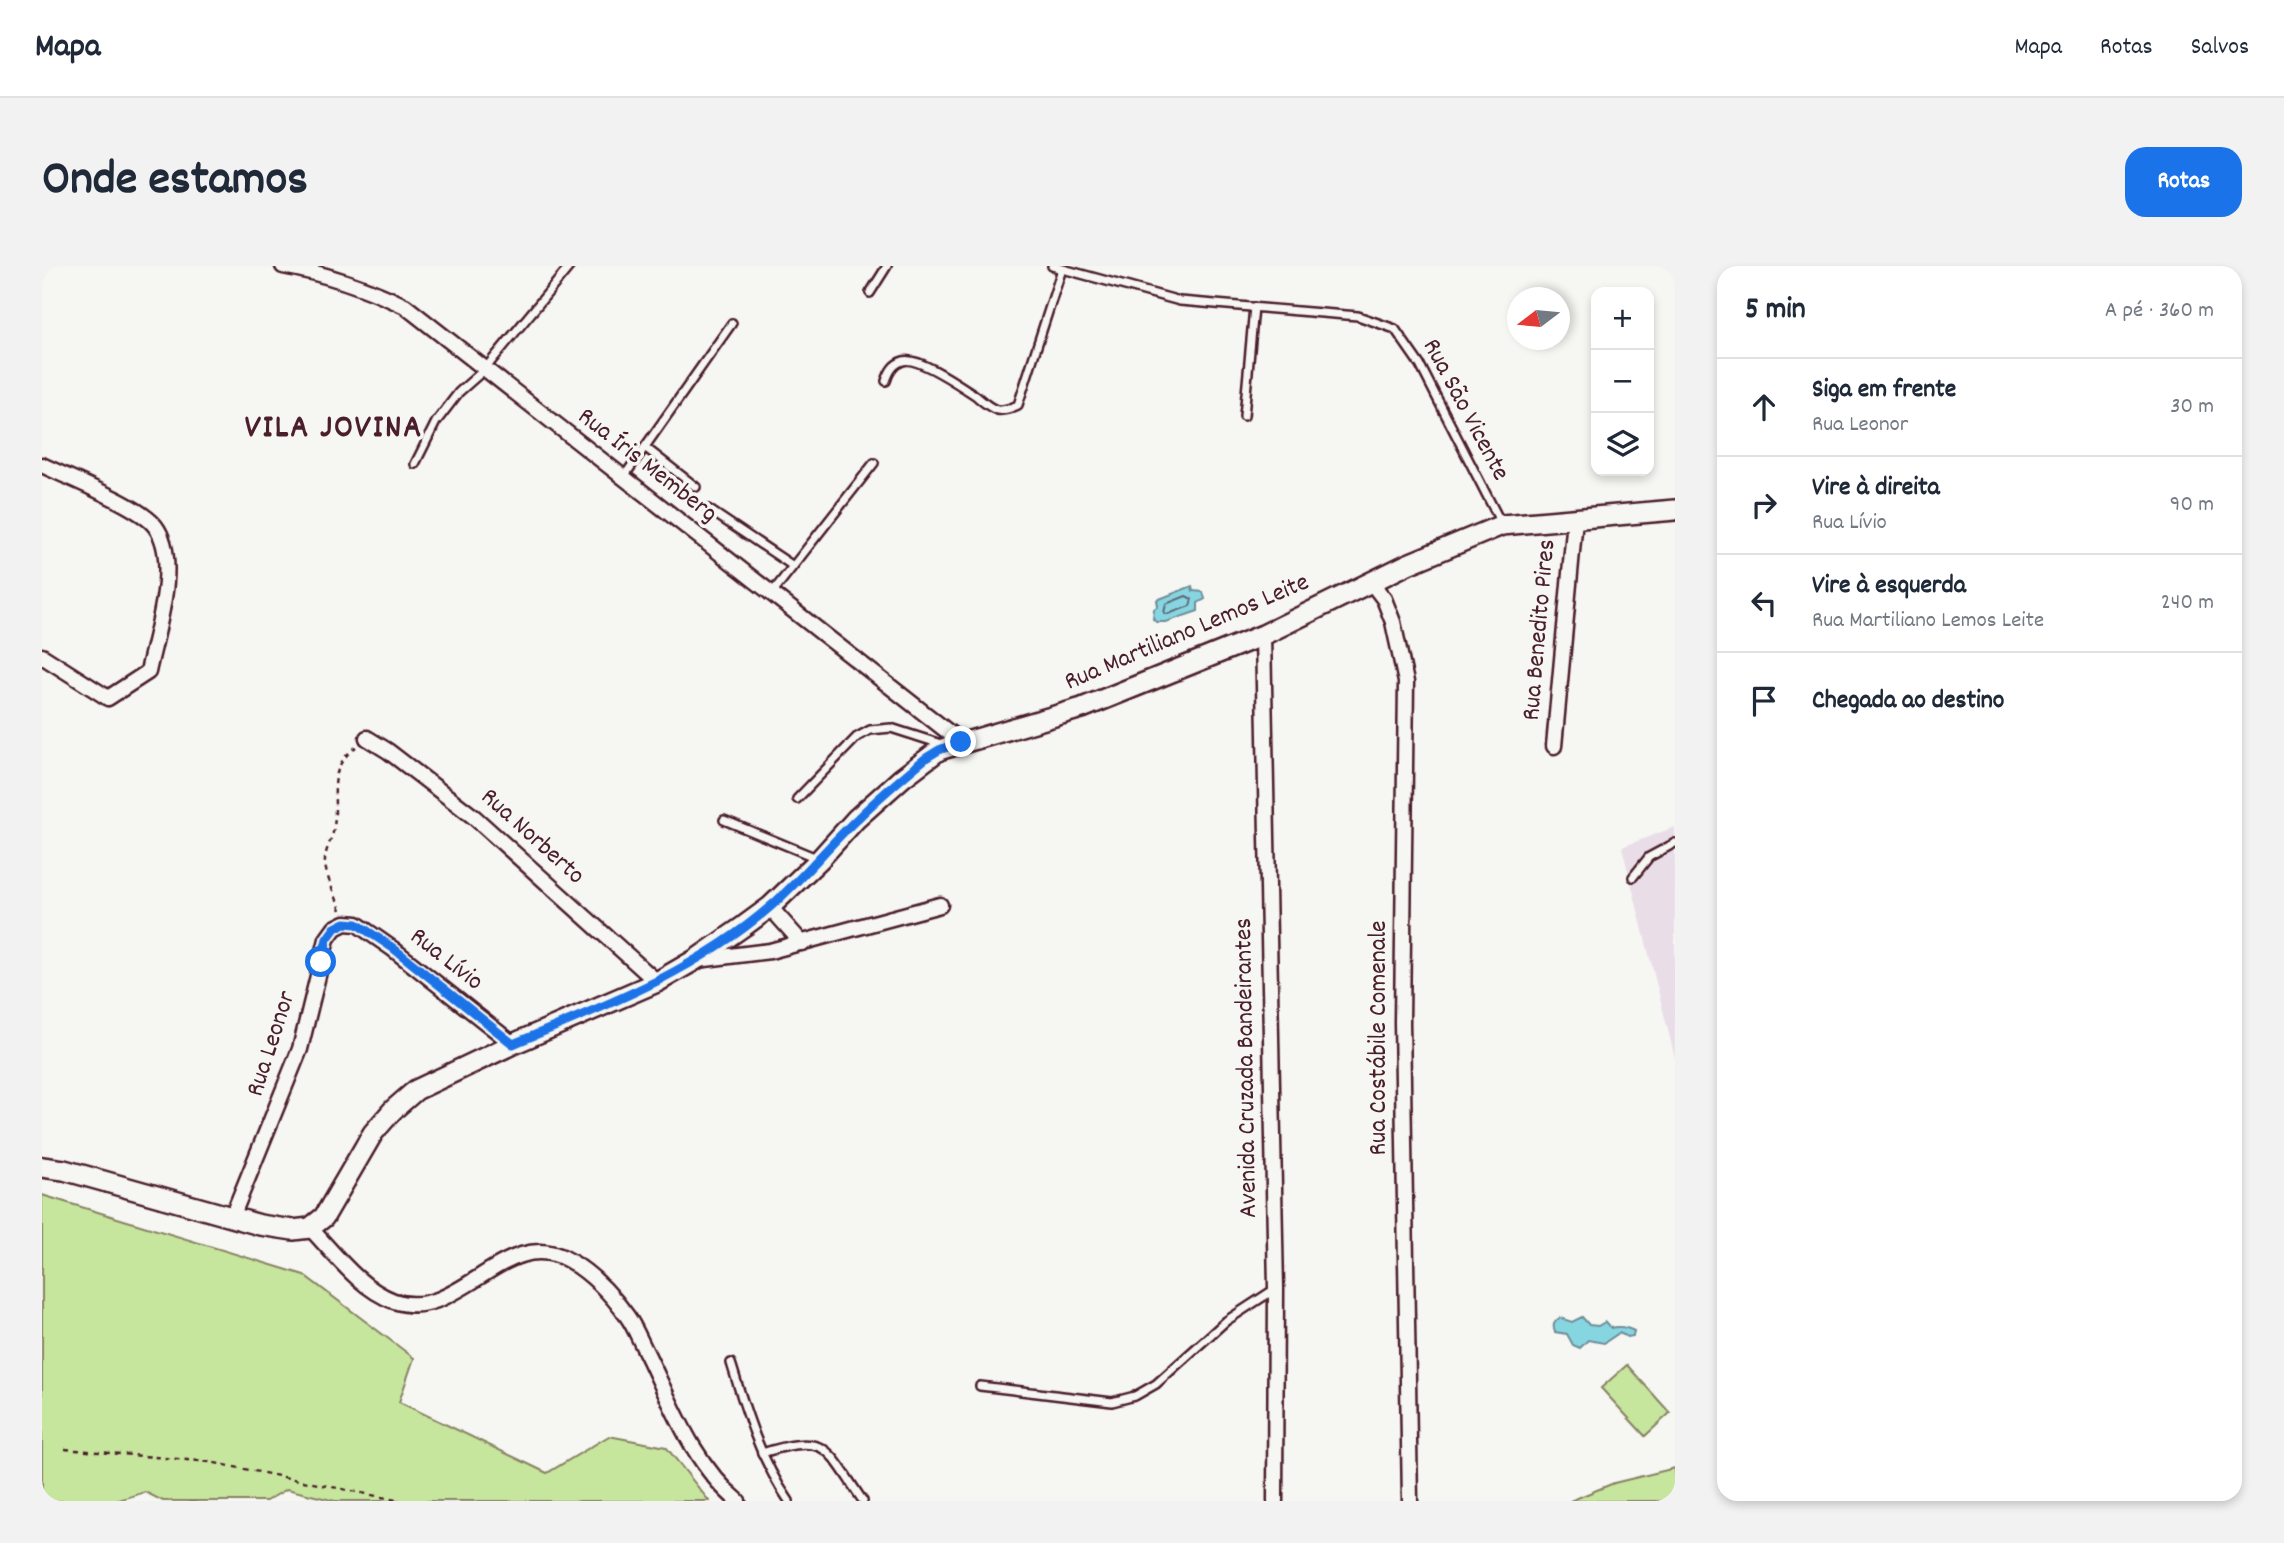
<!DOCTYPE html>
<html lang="pt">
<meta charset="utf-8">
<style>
body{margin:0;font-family:Dekko,sans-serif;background:#f2f2f3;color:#1f2937}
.controls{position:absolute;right:21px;top:21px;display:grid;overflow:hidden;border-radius:14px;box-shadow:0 4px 10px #0003}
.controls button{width:63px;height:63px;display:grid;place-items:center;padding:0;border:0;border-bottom:2px solid #e0e1e3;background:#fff;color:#1f2937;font:35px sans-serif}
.compass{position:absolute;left:1465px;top:21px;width:63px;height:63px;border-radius:50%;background:#fff;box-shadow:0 4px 10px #0003;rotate:254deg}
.stop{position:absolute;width:21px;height:21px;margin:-16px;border:5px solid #1a73e8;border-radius:50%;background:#fff}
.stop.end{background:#1a73e8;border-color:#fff;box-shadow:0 2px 7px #0008}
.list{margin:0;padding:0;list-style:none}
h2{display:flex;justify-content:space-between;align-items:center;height:91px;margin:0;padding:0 28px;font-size:30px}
h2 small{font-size:23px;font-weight:400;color:#747a83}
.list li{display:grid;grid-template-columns:46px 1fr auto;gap:21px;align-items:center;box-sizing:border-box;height:98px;padding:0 28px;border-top:2px solid #e0e1e3}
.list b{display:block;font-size:26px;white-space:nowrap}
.list p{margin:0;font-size:23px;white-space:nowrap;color:#747a83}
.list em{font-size:23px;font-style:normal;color:#747a83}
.icon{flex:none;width:38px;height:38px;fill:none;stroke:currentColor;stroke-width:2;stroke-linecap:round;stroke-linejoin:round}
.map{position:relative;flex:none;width:1633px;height:1235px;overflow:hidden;border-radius:21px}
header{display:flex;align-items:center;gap:42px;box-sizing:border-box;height:98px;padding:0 35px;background:#fff;border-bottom:2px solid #e0e1e3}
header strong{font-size:33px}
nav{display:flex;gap:38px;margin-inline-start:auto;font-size:24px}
.intro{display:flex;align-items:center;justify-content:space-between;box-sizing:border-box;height:168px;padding:0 42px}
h1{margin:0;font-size:49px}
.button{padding:18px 32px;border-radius:21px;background:#1a73e8;color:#fff;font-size:24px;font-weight:700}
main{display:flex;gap:42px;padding:0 42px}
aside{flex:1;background:#fff;border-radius:21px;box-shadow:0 4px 10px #0003}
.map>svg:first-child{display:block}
.built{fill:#e9dee8}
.green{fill:#c6e59d;stroke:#888264;stroke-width:2}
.water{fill:#86d6e1;stroke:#6e8d98;stroke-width:2}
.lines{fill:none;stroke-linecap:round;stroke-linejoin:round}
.shore{stroke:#626874;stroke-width:2}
.lane-casing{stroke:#4a1f2b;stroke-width:12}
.street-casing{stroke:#4a1f2b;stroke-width:19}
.secondary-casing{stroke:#4a1f2b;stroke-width:24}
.path{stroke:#4a1f2b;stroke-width:2.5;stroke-dasharray:5 5;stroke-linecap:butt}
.lane{stroke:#f6f6f2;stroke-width:7}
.street{stroke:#f6f6f2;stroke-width:14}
.secondary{stroke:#f6f6f2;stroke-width:19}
.route{stroke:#1a73e8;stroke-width:9}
.labels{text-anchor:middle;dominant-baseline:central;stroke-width:7;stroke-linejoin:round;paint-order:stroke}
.street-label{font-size:26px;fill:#4a1f2b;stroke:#f6f6f2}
.district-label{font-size:33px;font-weight:bold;letter-spacing:2px;fill:#4a1f2b;stroke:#f6f6f2}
</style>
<header>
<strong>Mapa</strong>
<nav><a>Mapa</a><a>Rotas</a><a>Salvos</a></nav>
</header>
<div class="intro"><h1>Onde estamos</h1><a class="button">Rotas</a></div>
<main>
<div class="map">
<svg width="1633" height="1235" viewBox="0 0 1633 1235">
<rect width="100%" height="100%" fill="#f6f6f2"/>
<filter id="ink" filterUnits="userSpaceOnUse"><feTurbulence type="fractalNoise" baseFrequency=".0143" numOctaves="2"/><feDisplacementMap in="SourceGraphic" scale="14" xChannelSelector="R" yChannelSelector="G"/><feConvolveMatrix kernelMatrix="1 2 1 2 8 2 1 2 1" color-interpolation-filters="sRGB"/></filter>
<g filter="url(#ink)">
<polygon class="built" points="1633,561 1633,792 1580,581"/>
<g class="green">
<polygon points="0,929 262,1009 372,1092 357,1136 505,1207 567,1170 624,1181 667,1235 293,1235 245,1223 224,1235 121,1235 103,1226 74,1235 0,1235"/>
<polygon points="1585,1099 1628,1147 1603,1170 1559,1122"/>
<polygon points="1633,1202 1633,1235 1528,1235 1572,1217"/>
</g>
<g class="water">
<polygon points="1150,320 1151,325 1161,326 1163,333 1156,337 1156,345 1124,356 1115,356 1111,353 1112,343 1116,340 1115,334"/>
<path d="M1540,1051L1547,1059L1556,1060L1563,1056L1569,1062C1577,1060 1584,1061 1592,1065L1591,1070L1586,1071L1577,1067L1562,1077L1546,1074L1538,1082L1531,1079L1525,1068L1513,1066C1510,1059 1512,1056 1518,1052L1530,1056Z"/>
</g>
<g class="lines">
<polygon class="shore" points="1144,330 1150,333 1148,340 1126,348 1122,347 1124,338"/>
<defs>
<g id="lane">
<polyline points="1010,0 1138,35 1316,50 1353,63 1378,99 1460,259"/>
<polyline points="828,27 845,0"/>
<path d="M844,115C847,106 851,98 861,95C876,90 919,120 933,129C939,134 947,142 955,144C963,145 969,142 976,139L1020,3"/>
<polyline points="1202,150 1212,41"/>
<polyline points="604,182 654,221"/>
<polyline points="373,198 394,156 417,126 442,104 528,0"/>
<polyline points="581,212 690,57"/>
<polyline points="666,243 751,300"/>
<polyline points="730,327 832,197"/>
<polyline points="755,533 815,471 828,464 849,462 902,479"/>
<polyline points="682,554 777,593"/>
<polyline points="1591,611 1607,591 1633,577"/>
<path d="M689,1097C704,1146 718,1193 747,1235"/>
<polyline points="938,1120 1070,1136 1093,1130 1114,1118 1184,1055 1233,1023"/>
<path d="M720,1187C787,1166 785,1183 821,1235"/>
</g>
<g id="street">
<path d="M241,0C285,8 323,21 363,40L919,476"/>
<path d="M0,199C25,211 98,240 113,260C139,294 114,367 106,406L66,432L0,390"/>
<polyline points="1329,316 1342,333 1351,356 1364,416 1360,756 1368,1235"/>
<polyline points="1221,369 1234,1022 1233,1235"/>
<polyline points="325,472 346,485 432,551 615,716"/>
<polyline points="1512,480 1533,253"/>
<polyline points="728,641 760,677"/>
<polyline points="655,694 728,685 898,639"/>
<polyline points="190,951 258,783 285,673 293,662 303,657 315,658 351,683 471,778"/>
<path d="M268,962C292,987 318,1023 352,1035C417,1058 464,956 528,995C550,1008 570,1029 585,1050C593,1061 598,1075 605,1088C630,1139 651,1198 696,1235"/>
</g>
<polyline id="secondary" points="0,901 22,904 218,959 251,964 268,962 282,951 331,867 351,844 374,824 471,778 615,716 653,694 702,660 728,641 778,593 814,553 860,512 897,484 1040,442 1221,369 1366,298 1460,259 1633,244"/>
</defs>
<use href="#lane" class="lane-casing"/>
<use href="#street" class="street-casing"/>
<use href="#secondary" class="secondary-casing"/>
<g class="path">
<path d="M299,644C294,630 284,612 283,597C282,584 291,573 292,561C296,528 284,503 314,481"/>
<polyline points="23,1183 168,1196 359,1235"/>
</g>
<use href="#lane" class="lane"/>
<use href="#street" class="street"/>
<use href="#secondary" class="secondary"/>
</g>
</g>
<g class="lines" filter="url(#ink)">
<path class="route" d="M279,696L285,673L293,662L303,657L315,658L351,682L471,778C561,741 655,705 729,640C760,613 786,580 816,552C837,531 861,511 884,492L897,484L919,476"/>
</g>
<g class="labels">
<g class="street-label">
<text transform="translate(1423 144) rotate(62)">Rua São Vicente</text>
<text transform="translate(605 200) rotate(38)">Rua Íris Memberg</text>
<text transform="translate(1498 364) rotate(-85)">Rua Benedito Pires</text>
<text transform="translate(1145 367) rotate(-23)">Rua Martiliano Lemos Leite</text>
<text transform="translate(490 571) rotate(42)">Rua Norberto</text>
<text transform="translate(404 694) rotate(38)">Rua Lívio</text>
<text transform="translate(1337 772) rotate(-90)">Rua Costábile Comenale</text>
<text transform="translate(230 778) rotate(-72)">Rua Leonor</text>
<text transform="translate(1205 802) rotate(-91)">Avenida Cruzada Bandeirantes</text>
</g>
<g class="district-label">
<text x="292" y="163">VILA JOVINA</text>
</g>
</g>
</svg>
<div class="controls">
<button>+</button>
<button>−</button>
<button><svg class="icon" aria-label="layers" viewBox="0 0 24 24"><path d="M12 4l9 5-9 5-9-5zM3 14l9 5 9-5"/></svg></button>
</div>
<svg class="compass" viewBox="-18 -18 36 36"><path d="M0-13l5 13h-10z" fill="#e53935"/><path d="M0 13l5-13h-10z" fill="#747a83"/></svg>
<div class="stop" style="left:279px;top:696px"></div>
<div class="stop end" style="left:919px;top:476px"></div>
</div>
<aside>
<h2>5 min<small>A pé · 360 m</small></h2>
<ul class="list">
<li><svg class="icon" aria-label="ahead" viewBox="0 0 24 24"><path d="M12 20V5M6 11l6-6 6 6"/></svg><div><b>Siga em frente</b><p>Rua Leonor</p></div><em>30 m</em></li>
<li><svg class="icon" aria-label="right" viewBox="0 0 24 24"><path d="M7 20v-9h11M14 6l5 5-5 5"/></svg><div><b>Vire à direita</b><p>Rua Lívio</p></div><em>90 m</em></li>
<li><svg class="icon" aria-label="left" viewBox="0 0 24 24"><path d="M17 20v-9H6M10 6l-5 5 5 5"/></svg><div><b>Vire à esquerda</b><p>Rua Martiliano Lemos Leite</p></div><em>240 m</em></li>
<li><svg class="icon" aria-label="arrive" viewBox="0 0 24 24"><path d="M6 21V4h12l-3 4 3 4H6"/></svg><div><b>Chegada ao destino</b></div></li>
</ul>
</aside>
</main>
